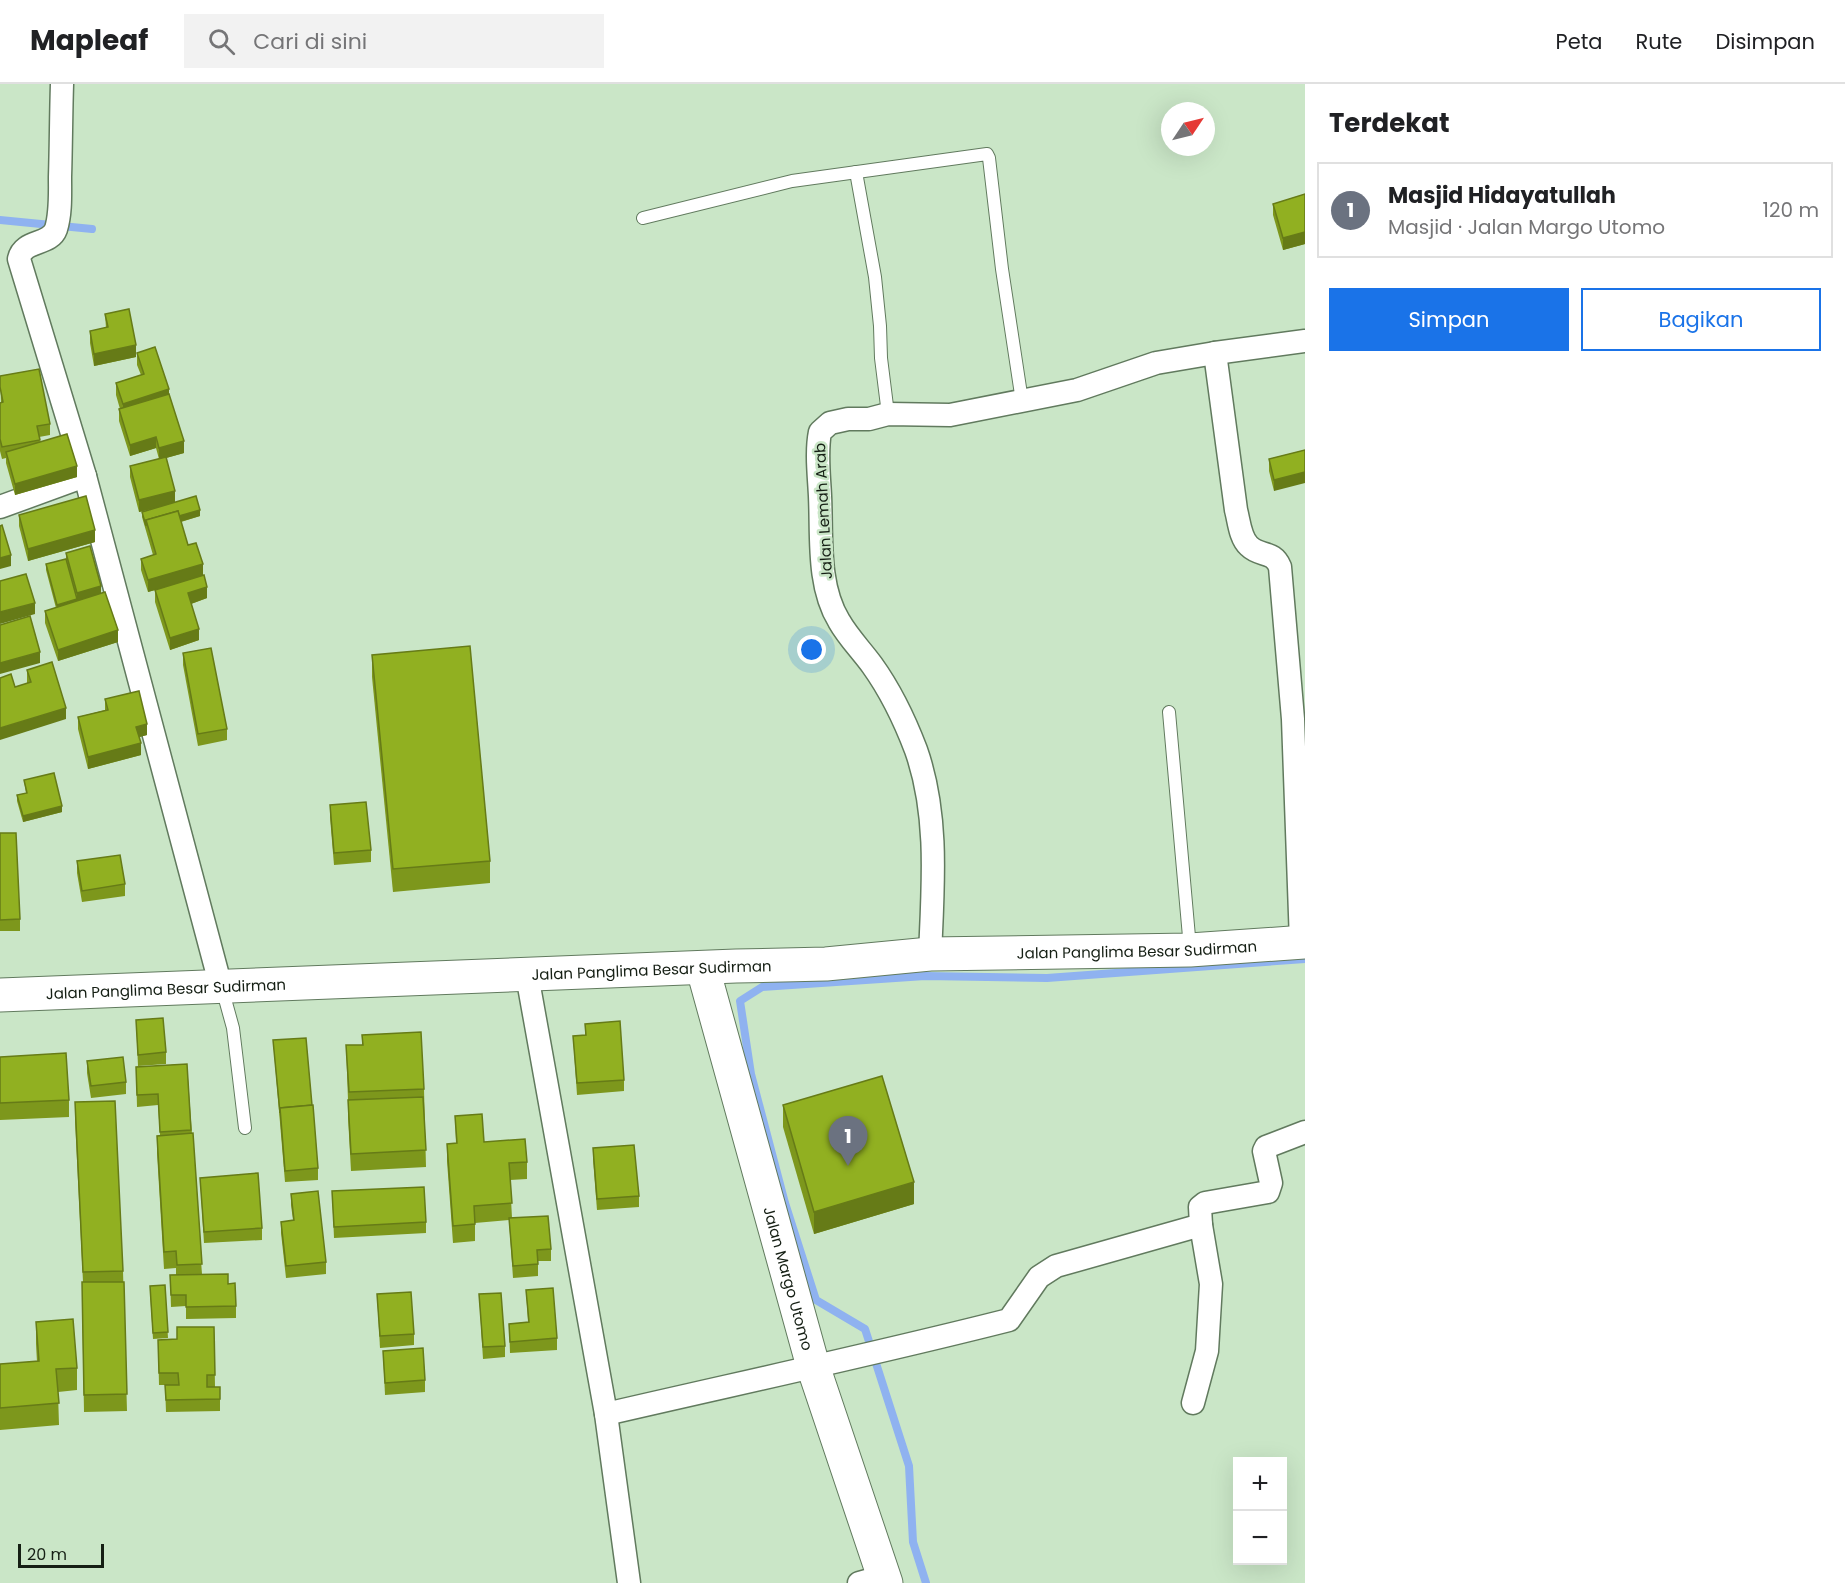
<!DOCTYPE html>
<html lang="id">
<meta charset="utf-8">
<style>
body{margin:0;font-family:Poppins,sans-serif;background:#f2f2f2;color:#202124}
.controls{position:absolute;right:18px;bottom:18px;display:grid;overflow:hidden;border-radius:0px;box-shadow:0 6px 24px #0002}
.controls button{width:54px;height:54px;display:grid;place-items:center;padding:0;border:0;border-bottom:2px solid #e0e0e0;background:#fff;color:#202124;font:30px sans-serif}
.compass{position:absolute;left:1161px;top:18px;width:54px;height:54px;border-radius:50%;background:#fff;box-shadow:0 6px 24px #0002;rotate:55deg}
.scale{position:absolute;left:18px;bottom:15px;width:86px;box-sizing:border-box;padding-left:6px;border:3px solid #151f14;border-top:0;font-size:16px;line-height:21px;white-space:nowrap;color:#151f14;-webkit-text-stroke:4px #cae6c7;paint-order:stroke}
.you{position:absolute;left:812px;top:566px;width:21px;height:21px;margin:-15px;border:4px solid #fff;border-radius:50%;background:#1a73e8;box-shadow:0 0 0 9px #1a73e833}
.badge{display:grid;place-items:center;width:39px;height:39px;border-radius:50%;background:#1a73e8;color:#fff;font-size:20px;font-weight:700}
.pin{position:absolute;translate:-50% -50px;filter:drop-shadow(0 2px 3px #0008)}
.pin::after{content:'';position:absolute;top:32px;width:21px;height:18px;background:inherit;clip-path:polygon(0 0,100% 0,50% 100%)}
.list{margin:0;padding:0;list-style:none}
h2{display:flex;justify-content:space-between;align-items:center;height:78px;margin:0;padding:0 24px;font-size:26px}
h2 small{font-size:20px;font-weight:400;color:#757577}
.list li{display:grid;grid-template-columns:39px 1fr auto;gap:18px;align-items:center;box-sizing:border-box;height:96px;margin:0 12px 12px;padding:0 12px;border:2px solid #e0e0e0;border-radius:0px}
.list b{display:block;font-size:22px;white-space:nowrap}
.list p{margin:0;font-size:20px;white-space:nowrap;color:#757577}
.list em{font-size:20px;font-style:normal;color:#757577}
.actions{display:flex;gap:12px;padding:18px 24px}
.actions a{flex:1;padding:14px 0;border:2px solid #1a73e8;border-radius:0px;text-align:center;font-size:21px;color:#1a73e8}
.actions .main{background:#1a73e8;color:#fff}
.icon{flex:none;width:33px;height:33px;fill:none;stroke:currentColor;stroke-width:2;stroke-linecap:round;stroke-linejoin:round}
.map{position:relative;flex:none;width:1305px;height:1499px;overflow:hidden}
header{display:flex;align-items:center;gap:36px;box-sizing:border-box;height:84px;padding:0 30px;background:#fff;border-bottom:2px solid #e0e0e0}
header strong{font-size:28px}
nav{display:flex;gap:33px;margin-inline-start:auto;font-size:21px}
.search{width:420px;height:54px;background:#f2f2f2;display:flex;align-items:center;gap:15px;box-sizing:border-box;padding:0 21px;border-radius:0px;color:#757577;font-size:22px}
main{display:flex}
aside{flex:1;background:#fff}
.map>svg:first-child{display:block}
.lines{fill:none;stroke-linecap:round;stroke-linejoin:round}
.stream{stroke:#8fb2f0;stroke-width:8}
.lane-casing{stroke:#617a5e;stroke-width:14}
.street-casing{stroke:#617a5e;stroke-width:25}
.secondary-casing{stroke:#617a5e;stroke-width:35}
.primary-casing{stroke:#617a5e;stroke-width:35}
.lane{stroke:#fff;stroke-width:12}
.street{stroke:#fff;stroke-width:22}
.secondary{stroke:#fff;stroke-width:33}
.primary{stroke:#fff;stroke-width:33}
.wall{fill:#7d971c}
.shaded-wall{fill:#667b17}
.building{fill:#91b021;stroke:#667b17;stroke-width:1.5}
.labels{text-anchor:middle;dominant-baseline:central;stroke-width:5;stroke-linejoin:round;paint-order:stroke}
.street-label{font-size:15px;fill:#151f14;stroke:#cae6c7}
</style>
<header>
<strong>Mapleaf</strong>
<div class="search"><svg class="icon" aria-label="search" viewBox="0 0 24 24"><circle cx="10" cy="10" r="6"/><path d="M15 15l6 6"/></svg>Cari di sini</div>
<nav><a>Peta</a><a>Rute</a><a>Disimpan</a></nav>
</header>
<main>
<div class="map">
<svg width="1305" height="1499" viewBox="0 0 1305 1499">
<rect width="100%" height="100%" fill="#cae6c7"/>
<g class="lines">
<g class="stream">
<polyline points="0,136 92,145"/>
<polyline points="926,1499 913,1458 909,1382 865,1245 816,1216 785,1119 751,990 740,917 762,903 925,892 1047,894 1305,875"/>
</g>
<defs>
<g id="lane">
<polyline points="856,88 875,193 880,242 881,274 888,330"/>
<polyline points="643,134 792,97 987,70 989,74 1002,185 1022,317"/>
<polyline points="1169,628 1190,864"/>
<polyline points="222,904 233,944 245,1044"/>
</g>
<g id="street">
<path d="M62,0C61,31 61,62 60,93C60,110 61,129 56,145C50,162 23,155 19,175L85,392L221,903"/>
<path d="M1215,269L1236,426C1239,437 1240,454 1249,462C1260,473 1273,466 1280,483L1293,635L1301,858"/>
<polyline points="0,423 85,392"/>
<path d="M930,870C933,802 939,731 916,666C905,637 890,606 872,581C861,566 848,553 839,537C817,501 822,452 820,412C819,391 816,368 820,348L830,339L848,335H869L888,330L950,331L1077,306L1156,279L1215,269L1305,257"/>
<polyline points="527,891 606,1330 629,1499"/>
<polyline points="1193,1319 1207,1267 1211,1200 1201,1141"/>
<path d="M606,1330C740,1299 875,1270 1009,1236L1039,1193L1056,1182L1201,1141L1200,1123L1205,1119L1268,1108L1271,1099L1264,1067L1266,1063L1305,1048"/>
<polyline points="859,1499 884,1492"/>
</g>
<g id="secondary">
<path id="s1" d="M703,885L813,1282L886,1499"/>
</g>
<g id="primary">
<path id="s2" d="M0,911L736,882L826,880L930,870L1190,866L1305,858"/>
</g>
</defs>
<use href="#lane" class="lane-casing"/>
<use href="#street" class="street-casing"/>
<use href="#secondary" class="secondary-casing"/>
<use href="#primary" class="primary-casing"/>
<use href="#lane" class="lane"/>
<use href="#street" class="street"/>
<use href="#secondary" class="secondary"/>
<use href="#primary" class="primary"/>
</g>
<g class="wall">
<polygon points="1305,110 1305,160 1283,166 1273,131 1273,120"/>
<polygon points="105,230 136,273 94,282 90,259 90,247 106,244"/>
<polygon points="137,269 169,310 184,369 166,374 175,418 200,432 181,438 188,461 203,491 207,514 191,520 199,556 170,566 155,518 155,506 177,500 148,508 141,486 141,475 153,471 142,433 142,428 152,425 139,428 130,393 130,382 159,375 156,364 130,372 119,337 119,325 120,325 116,311 116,299 141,291 137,281"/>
<polygon points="0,292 50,340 50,351 39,353 40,358 77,393 15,411 6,379 6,374 2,375 0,367 0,319 1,319"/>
<polygon points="1305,366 1274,407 1269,387 1269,375"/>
<polygon points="19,431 95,458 28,477 19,442"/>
<polygon points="66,469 101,510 118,558 58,577 45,539 45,527 56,524 46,486 46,480 66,475"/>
<polygon points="183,569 227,645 227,656 198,662 183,581"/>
<polygon points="372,571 490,777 490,799 393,808 372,593"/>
<polygon points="27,586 66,635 27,599"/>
<polygon points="105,615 147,651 139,653 141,671 88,685 78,645 78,633 105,626"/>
<polygon points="24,696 62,728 23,738 17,717 17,711 26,709"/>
<polygon points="330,721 371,766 371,778 334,781 330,733"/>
<polygon points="0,749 20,835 20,847 0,847"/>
<polygon points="77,777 125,800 125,812 82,818 77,789"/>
<polygon points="136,936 166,968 166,980 138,982"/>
<polygon points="585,940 624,996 624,1007 577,1011 573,952 585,951"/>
<polygon points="362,951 424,1005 426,1083 351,1087 348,1033 348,1016 346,961 362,961"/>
<polygon points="273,956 318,1084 318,1096 285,1098"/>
<polygon points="0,973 69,1016 69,1033 0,1036"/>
<polygon points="87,977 126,998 126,1010 91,1014 87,989"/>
<polygon points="187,980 202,1190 228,1200 236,1222 236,1234 186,1235 186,1222 171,1223 170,1191 176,1191 176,1184 164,1185 157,1069 157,1052 160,1051 158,1021 137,1023 136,983"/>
<polygon points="75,1018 123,1187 127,1327 84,1328 82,1215 83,1198 75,1036"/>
<polygon points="783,1021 914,1120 814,1150 783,1043"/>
<polygon points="455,1032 484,1058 527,1078 527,1095 510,1096 512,1134 551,1165 551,1177 538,1177 538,1192 513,1194 509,1136 475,1139 475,1157 453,1159 447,1077 447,1060 456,1060"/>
<polygon points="593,1064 639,1112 639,1123 597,1126 593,1075"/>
<polygon points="200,1094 262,1144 262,1156 204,1159"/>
<polygon points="332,1107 426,1138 426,1149 334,1154"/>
<polygon points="291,1110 326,1178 326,1190 286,1194 281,1149 281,1138 293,1136 291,1121"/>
<polygon points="165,1201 168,1254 153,1255 150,1208"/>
<polygon points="526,1206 557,1254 557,1266 510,1269 509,1240 528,1238"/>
<polygon points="377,1210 414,1250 414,1261 380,1264"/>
<polygon points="479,1210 505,1262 505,1273 483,1275"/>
<polygon points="36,1238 77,1284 77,1306 58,1308 59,1341 0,1346 0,1280 37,1278 36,1260"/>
<polygon points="177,1243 214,1243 215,1303 220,1303 220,1327 166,1328 165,1301 178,1301 159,1301 158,1256 177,1255"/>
<polygon points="383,1267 425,1296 425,1308 385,1311"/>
</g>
<g class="shaded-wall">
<polygon points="1305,148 1305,160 1283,166 1283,154"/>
<polygon points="136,261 136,273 94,282 94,270"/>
<polygon points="169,305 169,317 123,332 123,320"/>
<polygon points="156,353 156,364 130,372 130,361"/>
<polygon points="184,357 184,369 159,376 159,364"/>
<polygon points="77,382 77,393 15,411 15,400"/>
<polygon points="1305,388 1305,399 1274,407 1274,396"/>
<polygon points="175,407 175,419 139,428 139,416"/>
<polygon points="200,426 200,432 149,447 148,441"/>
<polygon points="95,446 95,458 28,477 28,465"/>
<polygon points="11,471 11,482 0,485 0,474"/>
<polygon points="203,480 203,492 148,508 148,496"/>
<polygon points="101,502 101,514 57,526 57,521 77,515 77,509"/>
<polygon points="207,503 207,514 188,521 188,509"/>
<polygon points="35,519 35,530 0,540 0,528"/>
<polygon points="199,545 199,556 170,566 170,554"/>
<polygon points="118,546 118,558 58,577 58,566"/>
<polygon points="40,568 40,579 0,590 0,579"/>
<polygon points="66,624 66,635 0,656 0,644"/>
<polygon points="147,640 147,651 136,654 136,643"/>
<polygon points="141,659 141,671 88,685 88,673"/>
<polygon points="62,722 62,728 23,738 23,732"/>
<polygon points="914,1098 914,1120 814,1150 814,1128"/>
</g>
<g class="building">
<polygon points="1305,110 1305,148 1283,154 1273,120"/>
<polygon points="129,225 136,261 94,270 90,247 108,243 105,230"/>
<polygon points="155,263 169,305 123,320 116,299 144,290 137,269"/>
<polygon points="39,285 50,340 37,342 40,356 2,363 0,355 0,319 3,318 0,303 0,292"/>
<polygon points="169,310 184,357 159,364 156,353 130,361 119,325"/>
<polygon points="67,350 77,382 15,400 6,368"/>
<polygon points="1305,366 1305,388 1274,396 1269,375"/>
<polygon points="166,373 175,407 139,416 130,382"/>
<polygon points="86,412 95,446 28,465 19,431"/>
<polygon points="196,412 200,426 179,432 178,427 146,436 146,442 142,428"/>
<polygon points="178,427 188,461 196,459 203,480 148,496 141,475 156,470 146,436"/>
<polygon points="2,441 11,471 0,474 0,442"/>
<polygon points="90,462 101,502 77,509 66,469"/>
<polygon points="66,475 77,515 57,521 46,480"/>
<polygon points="26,490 35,519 0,528 0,497"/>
<polygon points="204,491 207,503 188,509 199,545 170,554 155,506"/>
<polygon points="105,508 118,546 58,566 45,527"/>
<polygon points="30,532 40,568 0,579 0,541"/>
<polygon points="470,562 490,777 393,785 372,571"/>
<polygon points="211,564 227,645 198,650 183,569"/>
<polygon points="52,578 66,624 0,644 0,594 11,590 15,603 31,598 27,586"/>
<polygon points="139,607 147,640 136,643 141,659 88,673 78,633 108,626 105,615"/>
<polygon points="54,689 62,722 23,732 17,711 27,709 24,696"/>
<polygon points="366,718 371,766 334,769 330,721"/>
<polygon points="0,749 16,749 20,835 0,836"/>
<polygon points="120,771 125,800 82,807 77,777"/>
<polygon points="163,934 166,968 138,971 136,936"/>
<polygon points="620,937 624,996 577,999 573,952 586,951 585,940"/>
<polygon points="421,948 424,1005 349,1008 346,961 363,961 362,951"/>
<polygon points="306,954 312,1021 280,1024 280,1029 273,956"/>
<polygon points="66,969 69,1016 0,1019 0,973"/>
<polygon points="123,973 126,998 91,1002 87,977"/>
<polygon points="187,980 191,1046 160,1048 158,1010 137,1011 136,983"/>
<polygon points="882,992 914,1098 814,1128 783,1021"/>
<polygon points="423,1013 426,1066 351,1070 348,1016"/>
<polygon points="115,1017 123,1187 83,1188 75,1018"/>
<polygon points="313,1021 318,1084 285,1087 280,1024"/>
<polygon points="482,1030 484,1058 525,1055 527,1078 509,1079 512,1119 474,1122 475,1140 453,1142 447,1060 457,1059 455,1032"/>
<polygon points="193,1049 202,1180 177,1181 176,1167 164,1168 157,1052"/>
<polygon points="634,1061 639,1112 597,1115 593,1064"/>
<polygon points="258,1089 262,1144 204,1148 200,1094"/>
<polygon points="424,1103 426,1138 334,1143 332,1107"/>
<polygon points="318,1107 326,1178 286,1182 281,1138 294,1136 291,1110"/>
<polygon points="548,1132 551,1165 537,1166 538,1180 513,1182 509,1134"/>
<polygon points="228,1190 228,1200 235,1199 236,1222 186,1223 186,1211 171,1211 170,1191"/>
<polygon points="82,1198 124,1198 127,1310 84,1311"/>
<polygon points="165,1201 168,1248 153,1249 150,1202"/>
<polygon points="553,1204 557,1254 510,1258 509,1240 529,1238 526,1206"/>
<polygon points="411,1208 414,1250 380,1252 377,1210"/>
<polygon points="501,1209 505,1262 483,1263 479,1210"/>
<polygon points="73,1235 77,1284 56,1285 59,1319 0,1324 0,1280 39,1277 36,1238"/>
<polygon points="177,1243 214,1243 215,1291 207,1291 207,1303 220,1303 220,1315 166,1316 165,1301 179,1301 178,1289 159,1289 158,1256 177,1255"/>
<polygon points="423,1264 425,1296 385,1299 383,1267"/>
</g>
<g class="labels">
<g class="street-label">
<text transform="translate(823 427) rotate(-93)">Jalan Lemah Arab</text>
<text stroke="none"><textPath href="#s2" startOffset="1138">Jalan Panglima Besar Sudirman</textPath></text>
<text stroke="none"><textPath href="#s2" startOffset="652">Jalan Panglima Besar Sudirman</textPath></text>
<text stroke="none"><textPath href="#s2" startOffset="166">Jalan Panglima Besar Sudirman</textPath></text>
<text stroke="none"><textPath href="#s1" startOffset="321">Jalan Margo Utomo</textPath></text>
</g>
</g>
</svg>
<div class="controls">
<button>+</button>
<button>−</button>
</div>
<svg class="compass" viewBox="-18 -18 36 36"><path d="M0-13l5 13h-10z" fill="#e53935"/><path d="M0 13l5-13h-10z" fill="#757577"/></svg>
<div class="scale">20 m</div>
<div class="you"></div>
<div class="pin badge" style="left:848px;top:1082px;background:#6b7280">1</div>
</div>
<aside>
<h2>Terdekat<small></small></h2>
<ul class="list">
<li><span class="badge" style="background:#6b7280">1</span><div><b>Masjid Hidayatullah</b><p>Masjid · Jalan Margo Utomo</p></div><em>120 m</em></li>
</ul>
<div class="actions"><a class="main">Simpan</a><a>Bagikan</a></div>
</aside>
</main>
